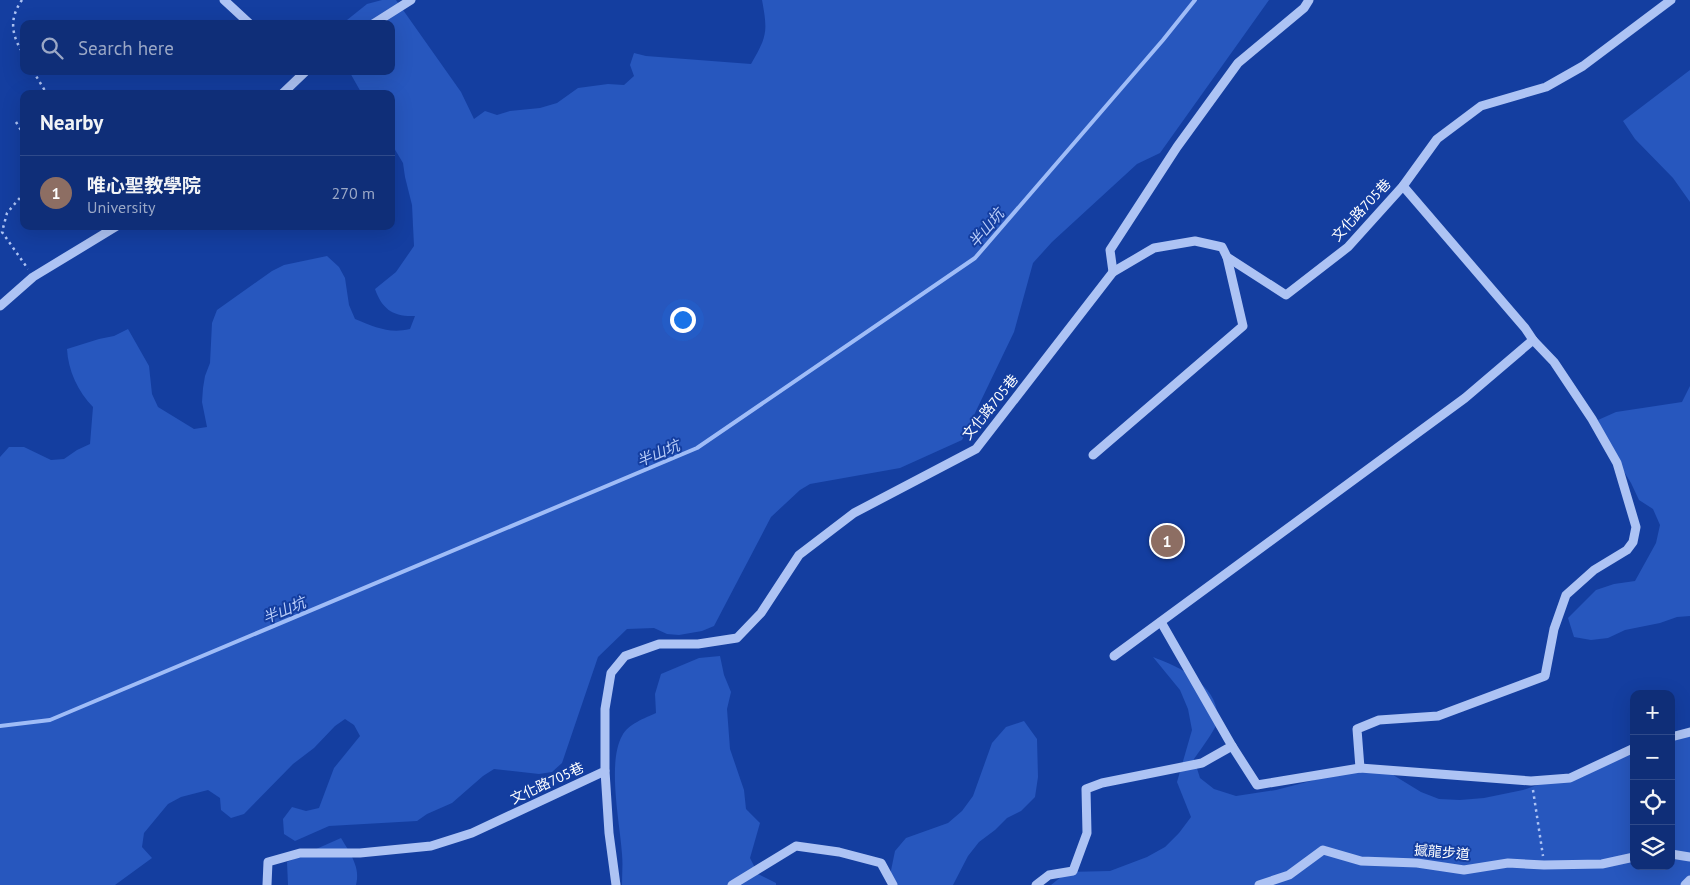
<!DOCTYPE html>
<meta charset="utf-8">
<style>
body{margin:0;font-family:"PT Sans","Noto Sans TC",sans-serif;background:#18367d;color:#f1f3f6}
.controls{position:absolute;right:15px;bottom:15px;display:grid;overflow:hidden;border-radius:10px;box-shadow:0 5px 20px #0002}
.controls button{width:45px;height:45px;display:grid;place-items:center;padding:0;border:0;border-bottom:1px solid #2f4a8a;background:#0f2e78;color:#f1f3f6;font:25px sans-serif}
.you{position:absolute;left:682px;top:319px;width:18px;height:18px;margin:-12px;border:4px solid #fff;border-radius:50%;background:#1a73e8;box-shadow:0 0 0 8px #1a73e833}
.badge{display:grid;place-items:center;width:32px;height:32px;border-radius:50%;background:#ffe970;color:#fff;font-size:16px;font-weight:700}
.pin{position:absolute;translate:-50% -50%;border:2px solid #fff;box-shadow:0 1px 5px #0006}
.list{margin:0;padding:0;list-style:none}
h2{display:flex;justify-content:space-between;align-items:center;height:65px;margin:0;padding:0 20px;font-size:21px}
h2 small{font-size:16px;font-weight:400;color:#9ba8c6}
.list li{display:grid;grid-template-columns:32px 1fr auto;gap:15px;align-items:center;box-sizing:border-box;height:75px;padding:0 20px;border-top:1px solid #2f4a8a}
.list b{display:block;font-size:19px;white-space:nowrap}
.list p{margin:0;font-size:16px;white-space:nowrap;color:#9ba8c6}
.list em{font-size:16px;font-style:normal;color:#9ba8c6}
.icon{flex:none;width:28px;height:28px;fill:none;stroke:currentColor;stroke-width:2;stroke-linecap:round;stroke-linejoin:round}
.map{position:relative;flex:none;width:1690px;height:885px;overflow:hidden}
.search{position:absolute;background:#0f2e78;box-shadow:0 5px 20px #0002;left:20px;top:20px;width:375px;height:55px;display:flex;align-items:center;gap:12px;box-sizing:border-box;padding:0 18px;border-radius:10px;color:#9ba8c6;font-size:19px}
.panel{position:absolute;background:#0f2e78;box-shadow:0 5px 20px #0002;left:20px;top:90px;width:375px;height:140px;border-radius:10px}
.map>svg:first-child{display:block}
.green{fill:#2757be}
.lines{fill:none;stroke-linecap:round;stroke-linejoin:round}
.stream{stroke:#9fbcf7;stroke-width:4}
.path{stroke:#adc3f4;stroke-width:2.5;stroke-dasharray:2.5 4;stroke-linecap:butt}
.minor{stroke:#adc3f4;stroke-width:9}
.labels{text-anchor:middle;dominant-baseline:central;stroke-width:4;stroke-linejoin:round;paint-order:stroke}
.street-label{font-size:14px;fill:#fff;stroke:#143ea0}
.water-label{font-size:15px;font-style:italic;fill:#bacefa;stroke:#143ea0}
</style>
<div class="map">
<svg width="1690" height="885" viewBox="0 0 1690 885">
<rect width="100%" height="100%" fill="#143ea0"/>
<g class="green">
<path d="M382,0H396L461,92L474,119L485,111L497,115L510,111L540,108L557,103L578,88L608,84L624,85L634,76L630,65L634,53L646,56L751,64C767,36 768,32 762,0H1269L1160,153L1137,164L1052,242L1033,263L1014,332L962,440L900,468L810,484L800,490L771,517L714,626L702,631L679,635L667,634L654,628L627,629L598,657L562,763L552,772L539,774L494,769L483,776L452,803L427,814L417,821L329,826L295,841L284,834L283,819L292,807L306,811L319,808L334,768L360,736L354,725L345,719L335,726L314,748L293,764L244,814L231,818L221,810L220,798L208,790L181,797L168,804L144,833L142,847L152,858L115,885H0V457L9,447H24L51,460L64,459L77,450L90,444L93,407C78,392 68,370 67,349L99,339L114,336L128,329L149,366L152,394L158,407L194,429L207,427L202,402L203,388L205,376L210,363L212,323L217,310L272,271L284,265L327,256L339,267L345,278L349,305L355,319C375,327 389,334 410,329L415,316C393,317 382,309 375,289L396,272L414,246L412,205L405,177L403,163L391,143V94H362L349,71H391V24H342L367,4Z"/>
<polygon points="1690,70 1690,202 1673,178 1635,139 1623,121"/>
<polygon points="1690,386 1690,616 1677,617 1660,623 1625,630 1608,638 1591,640 1574,637 1568,618 1596,590 1614,584 1635,581 1656,543 1660,525 1653,509 1639,500 1631,483 1604,439 1598,420 1616,412 1682,402"/>
<path d="M720,656L724,675L731,692L727,709L730,749L744,790L746,809L760,823L750,858L758,874L776,883V885H622C622,875 623,865 622,854C620,823 607,763 622,736C628,724 645,718 656,713L655,694L661,674L699,658Z"/>
<path d="M1153,657C1180,667 1222,687 1217,722C1216,729 1199,752 1194,759L1200,778L1214,789L1236,796L1276,790L1345,772L1385,770L1421,792L1439,799L1460,800L1484,798L1523,790L1634,751V866H1671V738L1690,732V885H1051L1067,872L1110,871L1147,857L1165,847L1179,833L1191,817L1177,782L1192,730L1188,709L1180,690Z"/>
<polygon points="1024,721 1037,739 1038,777 1035,797 1021,811 1007,818 995,830 979,842 968,856 953,885 888,885 895,851 906,838 948,823 962,811 973,796 992,743 1006,727"/>
<path d="M341,838C350,853 361,868 356,885H288L287,862Z"/>
</g>
<g class="lines">
<polyline class="stream" points="0,726 50,720 697,448 975,258 1163,40 1195,0"/>
<g class="path">
<path d="M22,0C8,20 12,36 24,55"/>
<polyline points="33,71 47,94"/>
<polyline points="16,122 24,135"/>
<polyline points="24,193 7,213 2,232 28,269"/>
<polyline points="1533,790 1543,856"/>
</g>
<g class="minor">
<polyline points="224,0 250,24"/>
<polyline points="373,24 411,0"/>
<polyline points="282,94 306,71"/>
<polyline points="1113,272 1110,250 1177,147 1238,63 1304,8 1309,0"/>
<polyline points="0,306 33,277 117,226"/>
<polyline points="1093,455 1243,326 1227,257"/>
<polyline points="1114,656 1465,398 1533,340 1525,328 1403,186"/>
<polyline points="1671,737 1690,732"/>
<polyline points="1232,746 1257,785 1360,768 1531,781 1570,778 1634,748"/>
<polyline points="1360,768 1357,729 1379,720 1438,716 1545,676 1554,629 1566,595 1594,570 1627,550 1633,542 1636,527 1617,463 1592,419 1554,362 1533,340"/>
<polyline points="605,771 609,833 616,885"/>
<polyline points="1671,854 1690,857"/>
<polyline points="267,885 268,862 300,853 360,853 431,846 472,833 605,771 605,709 611,673 625,656 659,644 698,644 737,638 761,613 799,555 854,513 976,449 1113,272 1154,248 1195,241 1222,247 1227,257 1286,295 1348,247 1403,186 1437,139 1481,106 1546,87 1583,66 1671,0"/>
<polyline points="732,885 796,846 839,852 881,863 893,885"/>
<polyline points="1036,885 1049,875 1073,871 1087,833 1086,789 1102,783 1202,763 1232,746 1161,622"/>
<polyline points="1259,885 1289,875 1323,850 1361,861 1417,863 1464,870 1508,863 1544,865 1602,864 1634,857"/>
<polyline points="1685,885 1690,880"/>
</g>
</g>
<g class="labels">
<g class="street-label">
<text transform="translate(1361 210) rotate(-47)">文化路705巷</text>
<text transform="translate(990 407) rotate(-51)">文化路705巷</text>
<text transform="translate(547 783) rotate(-25)">文化路705巷</text>
<text transform="translate(1442 852) rotate(5)">撼龍步道</text>
</g>
<g class="water-label">
<text transform="translate(986 228) rotate(-50)">半山坑</text>
<text transform="translate(658 453) rotate(-23)">半山坑</text>
<text transform="translate(284 610) rotate(-23)">半山坑</text>
</g>
</g>
</svg>
<div class="controls">
<button>+</button>
<button>−</button>
<button><svg class="icon" aria-label="locate" viewBox="0 0 24 24"><circle cx="12" cy="12" r="6"/><path d="M12 2v4M12 18v4M2 12h4M18 12h4"/></svg></button>
<button><svg class="icon" aria-label="layers" viewBox="0 0 24 24"><path d="M12 4l9 5-9 5-9-5zM3 14l9 5 9-5"/></svg></button>
</div>
<div class="you"></div>
<div class="pin badge" style="left:1167px;top:541px;background:#8d6e63">1</div>
<div class="search"><svg class="icon" aria-label="search" viewBox="0 0 24 24"><circle cx="10" cy="10" r="6"/><path d="M15 15l6 6"/></svg>Search here</div>
<section class="panel">
<h2>Nearby<small></small></h2>
<ul class="list">
<li><span class="badge" style="background:#8d6e63">1</span><div><b>唯心聖教學院</b><p>University</p></div><em>270 m</em></li>
</ul>
</section>
</div>
